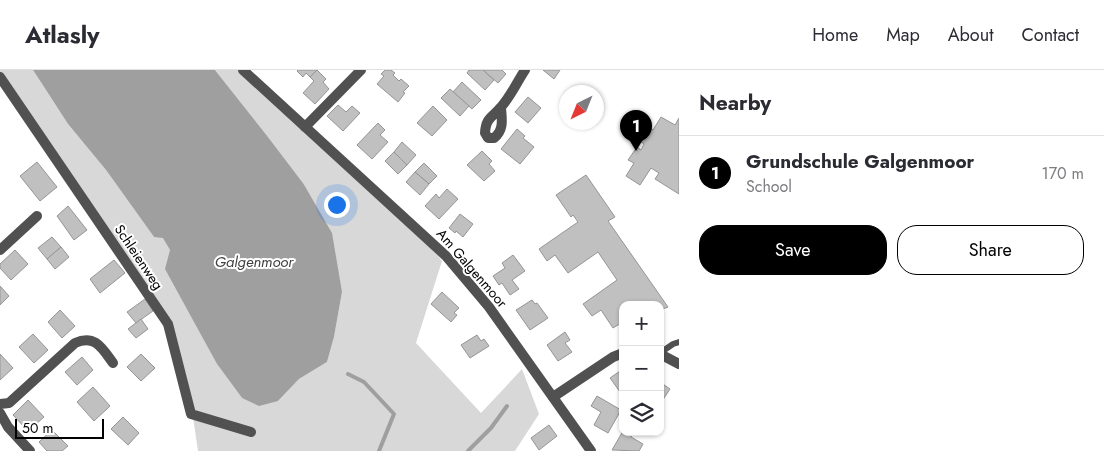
<!DOCTYPE html>
<meta charset="utf-8">
<style>
body{margin:0;font-family:Jost,sans-serif;background:#f2f2f3;color:#2b2b33}
.controls{position:absolute;right:15px;bottom:15px;display:grid;overflow:hidden;border-radius:10px;box-shadow:0 1px 4px #0004}
.controls button{width:45px;height:45px;display:grid;place-items:center;padding:0;border:0;border-bottom:1px solid #e1e1e2;background:#fff;color:#2b2b33;font:25px sans-serif}
.compass{position:absolute;left:559px;top:15px;width:45px;height:45px;border-radius:50%;background:#fff;box-shadow:0 1px 4px #0004;rotate:223deg}
.scale{position:absolute;left:15px;bottom:12px;width:89px;box-sizing:border-box;padding-left:5px;border:2px solid #000;border-top:0;font-size:14px;line-height:18px;white-space:nowrap;color:#000;-webkit-text-stroke:4px #fff;paint-order:stroke}
.you{position:absolute;left:336px;top:134px;width:18px;height:18px;margin:-12px;border:4px solid #fff;border-radius:50%;background:#1a73e8;box-shadow:0 0 0 8px #1a73e833}
.badge{display:grid;place-items:center;width:32px;height:32px;border-radius:50%;background:#000;color:#fff;font-size:16px;font-weight:700}
.pin{position:absolute;translate:-50% -41px;filter:drop-shadow(0 1px 2px #0008)}
.pin::after{content:'';position:absolute;top:26px;width:18px;height:15px;background:inherit;clip-path:polygon(0 0,100% 0,50% 100%)}
.list{margin:0;padding:0;list-style:none}
h2{display:flex;justify-content:space-between;align-items:center;height:65px;margin:0;padding:0 20px;font-size:21px}
h2 small{font-size:16px;font-weight:400;color:#7c7c81}
.list li{display:grid;grid-template-columns:32px 1fr auto;gap:15px;align-items:center;box-sizing:border-box;height:75px;padding:0 20px;border-top:1px solid #e1e1e2}
.list b{display:block;font-size:19px;white-space:nowrap}
.list p{margin:0;font-size:16px;white-space:nowrap;color:#7c7c81}
.list em{font-size:16px;font-style:normal;color:#7c7c81}
.actions{display:flex;gap:10px;padding:15px 20px}
.actions a{flex:1;padding:11px 0;border:1px solid #000;border-radius:20px;text-align:center;font-size:18px;color:#000}
.actions .main{background:#000;color:#fff}
.icon{flex:none;width:28px;height:28px;fill:none;stroke:currentColor;stroke-width:2;stroke-linecap:round;stroke-linejoin:round}
.map{position:relative;flex:none;width:679px;height:381px;overflow:hidden}
header{display:flex;align-items:center;gap:30px;box-sizing:border-box;height:70px;padding:0 25px;background:#fff;border-bottom:1px solid #e1e1e2}
header strong{font-size:24px}
nav{display:flex;gap:28px;margin-inline-start:auto;font-size:18px}
main{display:flex}
aside{flex:1;background:#fff}
.map>svg:first-child{display:block}
.green{fill:#d8d8d8}
.water{fill:#9f9f9f}
.lines{fill:none;stroke-linecap:round;stroke-linejoin:round}
.stream{stroke:#9f9f9f;stroke-width:4}
.building{fill:#c0c0c0;stroke:#959595}
.service{stroke:#515151;stroke-width:6}
.minor{stroke:#515151;stroke-width:10}
.labels{text-anchor:middle;dominant-baseline:central;stroke-width:4;stroke-linejoin:round;paint-order:stroke}
.street-label{font-size:14px;fill:#000;stroke:#fff}
.water-label{font-size:15px;font-style:italic;fill:#404040;stroke:#fff}
</style>
<header>
<strong>Atlasly</strong>
<nav><a>Home</a><a>Map</a><a>About</a><a>Contact</a></nav>
</header>
<main>
<div class="map">
<svg width="679" height="381" viewBox="0 0 679 381">
<rect width="100%" height="100%" fill="#fff"/>
<polygon class="green" points="0,0 33,0 68,54 106,100 154,167 163,167 170,180 204,269 217,294 242,328 278,331 299,309 327,292 334,267 342,222 303,113 268,67 215,0 238,0 434,180 442,191 416,273 481,343 522,299 539,344 515,381 198,381 193,347 170,254 0,3"/>
<polygon class="water" points="33,0 215,0 268,67 303,113 332,163 342,222 334,267 327,292 299,309 278,331 259,336 242,328 217,294 165,199 170,180 163,168 154,167 106,100 68,54"/>
<g class="lines">
<g class="stream">
<polyline points="348,304 364,312 394,344 379,381"/>
<polyline points="468,381 491,358 507,336"/>
</g>
</g>
<g class="building">
<polygon points="298,0 317,0 310,7 306,3 303,7 297,1"/>
<polygon points="317,0 326,9 323,12 329,19 315,34 303,23 314,11 310,7"/>
<polygon points="385,0 391,0 395,3 393,5 399,11 401,9 409,16 403,22 405,23 398,32 377,14 384,6 381,4"/>
<polygon points="469,0 483,0 494,10 485,20 467,3"/>
<polygon points="483,0 502,0 506,4 498,13"/>
<polygon points="543,0 560,0 554,9"/>
<polygon points="462,12 481,30 472,39 453,22"/>
<polygon points="450,19 469,36 460,46 441,28"/>
<polygon points="528,27 541,38 528,53 515,42"/>
<polygon points="338,35 346,42 352,36 360,43 343,61 327,46"/>
<polygon points="433,36 447,50 432,66 417,53"/>
<polygon points="661,47 675,55 679,48 679,124 655,109 659,103 651,98 640,115 626,106 634,93 628,90 637,77 641,80 644,74 640,71 649,57 653,60"/>
<polygon points="378,53 385,60 380,65 388,72 372,89 357,75"/>
<polygon points="517,59 525,66 523,68 534,77 520,94 501,79"/>
<polygon points="402,72 416,85 407,95 394,82"/>
<polygon points="482,81 492,91 489,94 495,101 484,111 467,95"/>
<polygon points="394,82 407,95 398,104 385,91"/>
<polygon points="37,92 57,117 40,131 20,106"/>
<polygon points="424,93 437,106 429,114 415,102"/>
<polygon points="415,102 429,114 420,125 406,112"/>
<polygon points="586,105 615,147 608,151 668,237 660,240 660,235 623,235 623,252 613,258 601,240 592,246 583,234 617,210 598,182 568,203 555,185 547,191 539,179 578,152 573,145 571,147 556,125"/>
<polygon points="447,119 458,129 439,149 425,136 436,124 439,128"/>
<polygon points="68,136 87,160 74,170 57,146"/>
<polygon points="460,144 473,154 463,167 456,161 455,163 449,158"/>
<polygon points="52,167 61,177 47,189 38,178"/>
<polygon points="61,177 69,187 55,199 47,189"/>
<polygon points="15,180 28,194 11,210 0,198 0,194"/>
<polygon points="513,185 525,201 512,210 519,219 510,225 502,213 499,215 493,206 505,198 502,193"/>
<polygon points="114,190 125,203 100,223 90,209"/>
<polygon points="0,216 9,226 0,235"/>
<polygon points="442,222 459,238 454,243 457,245 451,252 431,234"/>
<polygon points="145,229 153,241 136,253 127,242"/>
<polygon points="532,230 535,234 537,233 548,248 530,260 516,240"/>
<polygon points="60,240 75,256 62,268 48,252"/>
<polygon points="141,249 148,259 136,268 128,259"/>
<polygon points="565,262 570,270 565,273 572,282 558,291 547,275"/>
<polygon points="33,264 48,280 34,293 19,277"/>
<polygon points="477,265 481,271 484,269 489,276 470,288 461,275"/>
<polygon points="0,284 13,298 0,310"/>
<polygon points="141,284 155,298 141,311 127,297"/>
<polygon points="82,287 93,300 77,315 65,302"/>
<polygon points="623,299 623,326 610,308"/>
<polygon points="660,312 670,319 660,334"/>
<polygon points="93,317 110,336 94,351 77,332"/>
<polygon points="597,326 621,340 608,363 594,355 601,342 591,336"/>
<polygon points="28,330 44,347 28,361 13,345"/>
<polygon points="123,347 139,363 128,375 111,359"/>
<polygon points="549,355 557,366 539,380 531,368"/>
<polygon points="52,360 68,376 62,381 47,381 39,372"/>
<polygon points="623,361 623,362 634,362 631,367 643,374 639,381 612,380"/>
</g>
<g class="lines">
<polyline class="service" points="660,283 673,274 679,272"/>
<g class="minor">
<polyline points="243,0 446,186 489,237 591,381"/>
<polyline points="0,7 168,254 191,344 251,362"/>
<path d="M501,38C502,50 504,60 494,68H488L485,63C486,47 492,48 501,37C511,26 517,12 525,0"/>
<polyline points="305,57 361,0"/>
<polyline points="0,180 37,146"/>
<polyline points="660,284 679,294"/>
<polyline points="553,327 613,287 623,283"/>
<path d="M0,334L9,333L75,273C95,264 102,278 113,293"/>
<polyline points="0,343 8,357 30,381"/>
</g>
</g>
<g class="labels">
<g class="street-label">
<text transform="translate(139 187) rotate(56)">Schleienweg</text>
<text transform="translate(472 198) rotate(49)">Am Galgenmoor</text>
</g>
<g class="water-label">
<text x="254" y="192">Galgenmoor</text>
</g>
</g>
</svg>
<div class="controls">
<button>+</button>
<button>−</button>
<button><svg class="icon" aria-label="layers" viewBox="0 0 24 24"><path d="M12 4l9 5-9 5-9-5zM3 14l9 5 9-5"/></svg></button>
</div>
<svg class="compass" viewBox="-18 -18 36 36"><path d="M0-13l5 13h-10z" fill="#e53935"/><path d="M0 13l5-13h-10z" fill="#7c7c81"/></svg>
<div class="scale">50 m</div>
<div class="you"></div>
<div class="pin badge" style="left:636px;top:81px">1</div>
</div>
<aside>
<h2>Nearby<small></small></h2>
<ul class="list">
<li><span class="badge">1</span><div><b>Grundschule Galgenmoor</b><p>School</p></div><em>170 m</em></li>
</ul>
<div class="actions"><a class="main">Save</a><a>Share</a></div>
</aside>
</main>
